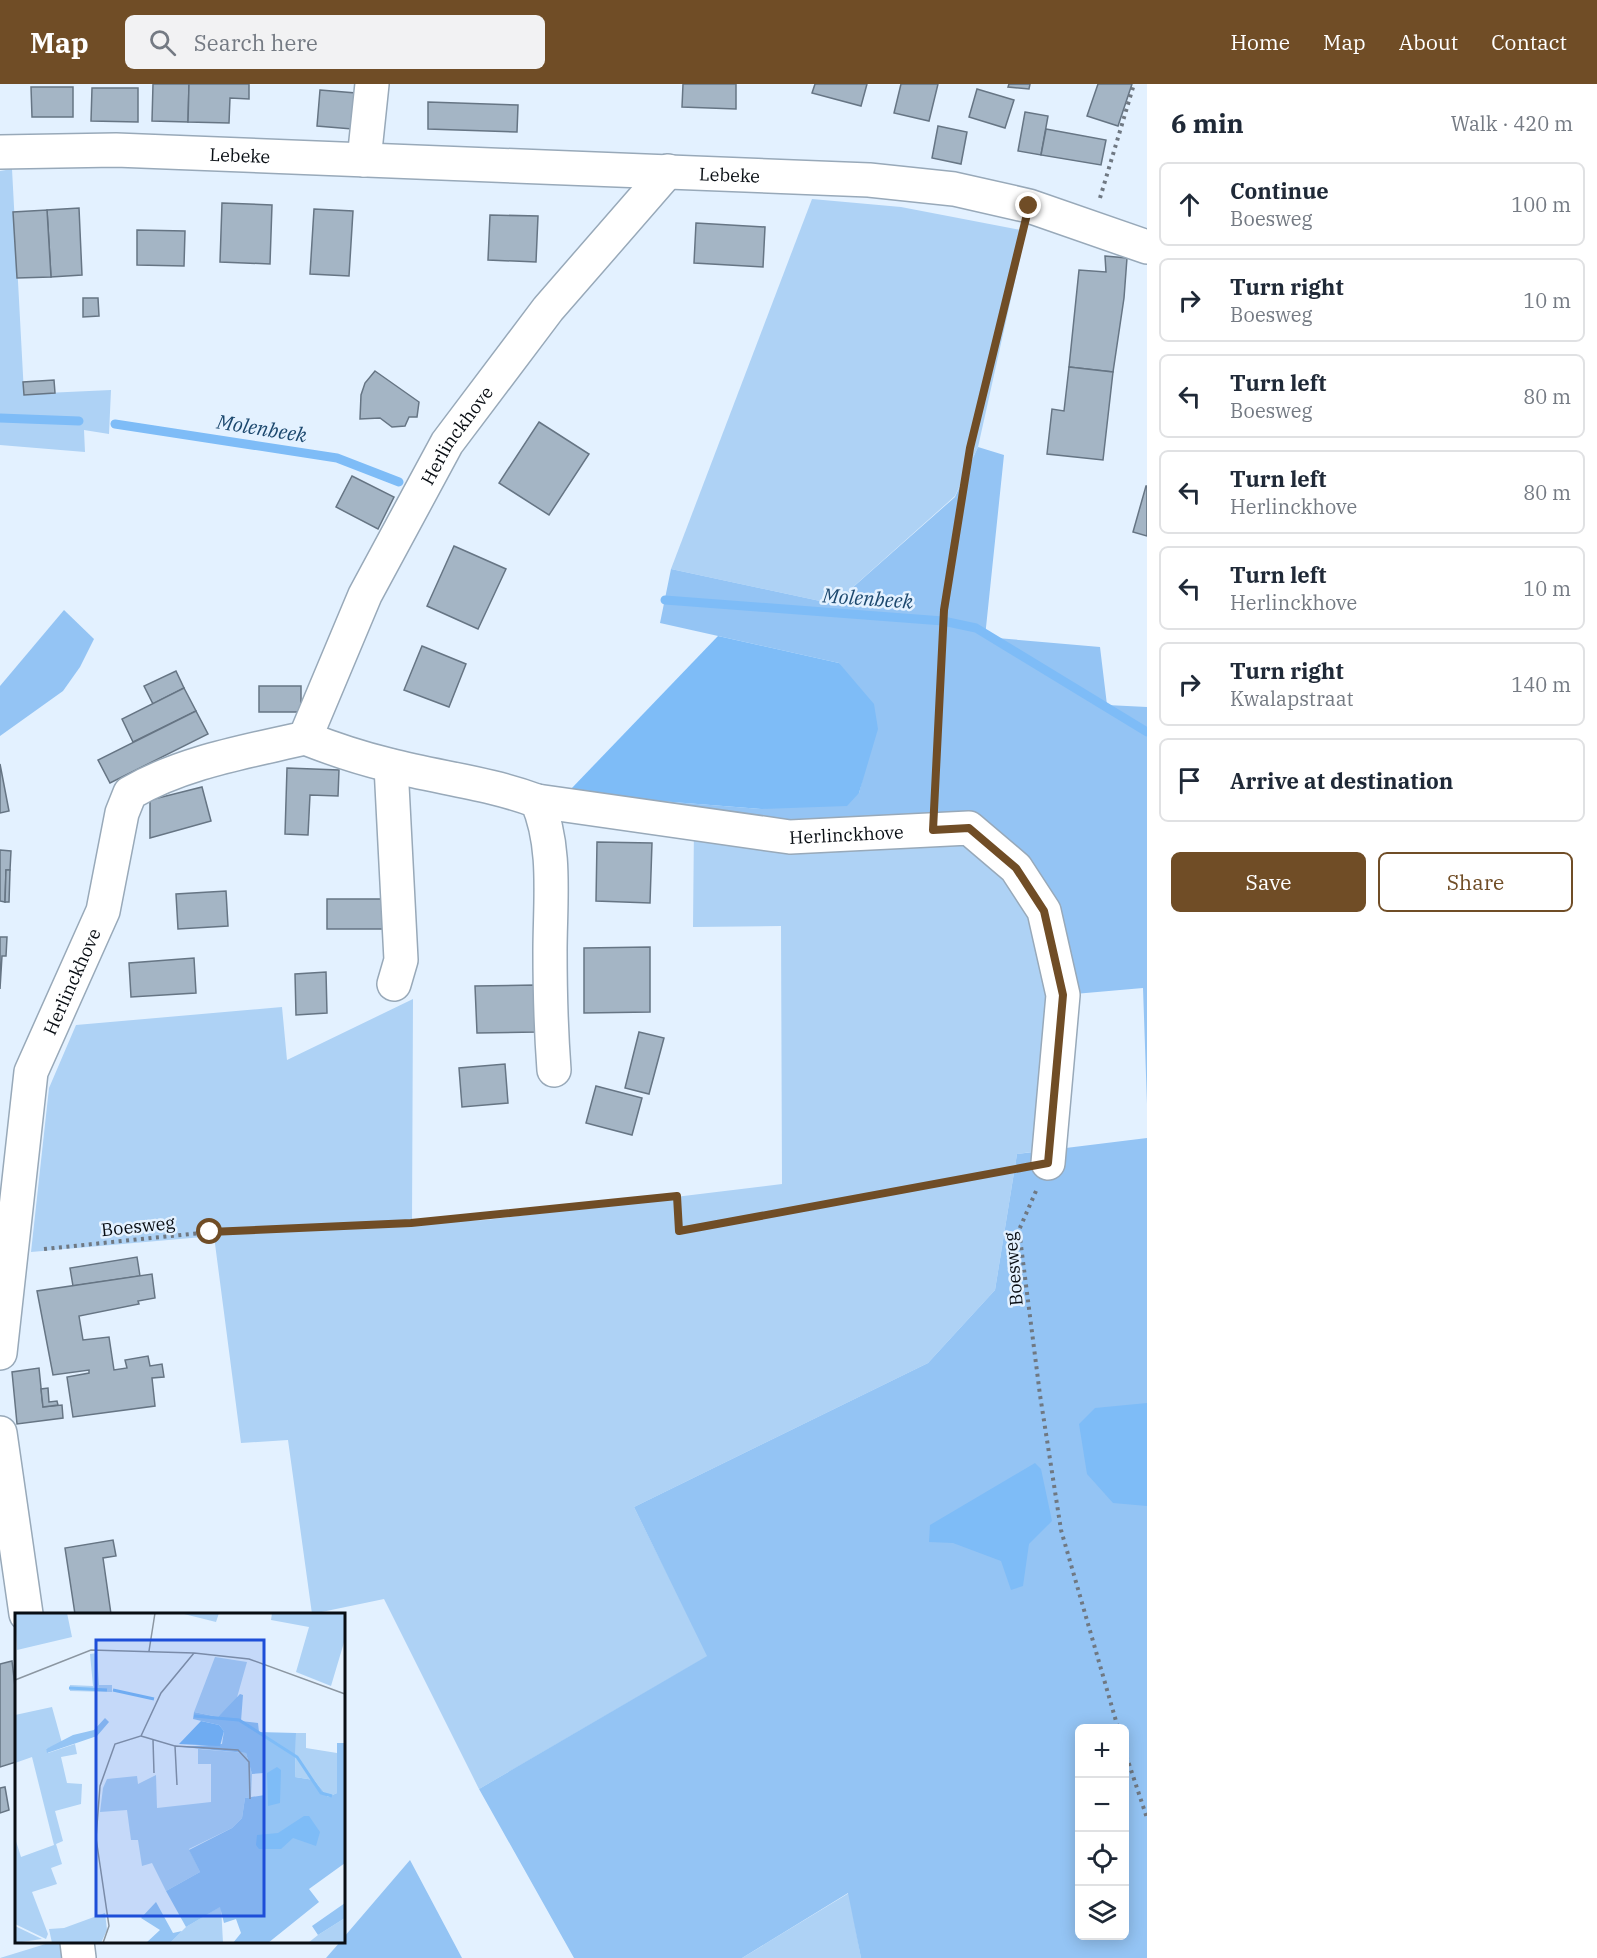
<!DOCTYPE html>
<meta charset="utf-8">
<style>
body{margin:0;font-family:"IBM Plex Serif",serif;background:#f2f2f3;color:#1f2937}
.controls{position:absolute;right:18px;bottom:18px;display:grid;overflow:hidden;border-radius:9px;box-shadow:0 3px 15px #0003}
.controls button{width:54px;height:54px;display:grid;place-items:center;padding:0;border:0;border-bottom:2px solid #e0e1e3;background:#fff;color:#1f2937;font:30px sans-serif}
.stop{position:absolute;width:18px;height:18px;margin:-14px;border:4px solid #704d26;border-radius:50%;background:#fff}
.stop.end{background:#704d26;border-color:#fff;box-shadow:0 2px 6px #0008}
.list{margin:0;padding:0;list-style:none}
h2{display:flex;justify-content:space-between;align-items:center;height:78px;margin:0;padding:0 24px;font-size:26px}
h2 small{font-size:20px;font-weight:400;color:#747a83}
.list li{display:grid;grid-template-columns:39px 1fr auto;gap:18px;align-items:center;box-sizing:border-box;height:84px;margin:0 12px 12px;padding:0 12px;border:2px solid #e0e1e3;border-radius:9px}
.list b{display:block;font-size:22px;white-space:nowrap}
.list p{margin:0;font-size:20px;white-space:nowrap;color:#747a83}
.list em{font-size:20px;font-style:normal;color:#747a83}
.actions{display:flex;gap:12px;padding:18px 24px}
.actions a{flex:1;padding:14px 0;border:2px solid #704d26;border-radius:9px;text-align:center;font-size:21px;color:#704d26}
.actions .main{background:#704d26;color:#fff}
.icon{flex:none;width:33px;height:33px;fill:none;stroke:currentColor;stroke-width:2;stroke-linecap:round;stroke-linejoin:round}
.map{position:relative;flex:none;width:1147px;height:1874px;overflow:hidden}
header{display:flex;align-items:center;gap:36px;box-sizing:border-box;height:84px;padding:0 30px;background:#704d26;color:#fff}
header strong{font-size:28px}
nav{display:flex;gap:33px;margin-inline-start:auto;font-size:21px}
.search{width:420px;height:54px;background:#f2f2f3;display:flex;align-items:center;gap:15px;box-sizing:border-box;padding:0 21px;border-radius:9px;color:#747a83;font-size:22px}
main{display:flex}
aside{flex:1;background:#fff}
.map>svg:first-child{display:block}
.green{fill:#aed2f5}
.forest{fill:#94c4f4;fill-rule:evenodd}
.water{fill:#7ebcf7}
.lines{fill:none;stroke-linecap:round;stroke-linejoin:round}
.stream{stroke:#7ebcf7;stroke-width:9}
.building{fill:#a4b5c5;stroke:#667584;stroke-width:1.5}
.minor-casing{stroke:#98a9b9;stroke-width:36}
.path{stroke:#6f7882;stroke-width:4;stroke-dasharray:3 4.5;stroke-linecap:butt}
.minor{stroke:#fff;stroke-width:33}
.route{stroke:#704d26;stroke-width:8}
.labels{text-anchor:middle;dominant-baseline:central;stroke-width:5;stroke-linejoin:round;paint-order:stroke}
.street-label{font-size:18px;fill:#080d13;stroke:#e3f1ff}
.water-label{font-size:20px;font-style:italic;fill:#1c486e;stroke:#e3f1ff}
.inset-river{fill:none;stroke:#7ebcf7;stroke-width:3}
.inset-road{fill:none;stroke:#8b96a1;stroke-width:1.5}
.view{fill:#1d4ed8;fill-opacity:0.15;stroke:#1d4ed8;stroke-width:3}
.inset-edge{fill:none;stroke:#080d13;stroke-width:3}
</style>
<header>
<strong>Map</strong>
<div class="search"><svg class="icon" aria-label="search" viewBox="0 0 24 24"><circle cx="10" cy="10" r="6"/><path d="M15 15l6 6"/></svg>Search here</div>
<nav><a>Home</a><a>Map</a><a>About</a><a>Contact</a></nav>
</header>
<main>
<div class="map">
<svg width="1147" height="1874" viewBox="0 0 1147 1874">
<rect width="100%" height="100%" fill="#e3f1ff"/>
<g class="green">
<polygon points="12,85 24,310 111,306 109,350 84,346 85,368 0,361 0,87"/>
<polygon points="812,115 901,123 1026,147 978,363 955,412 834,520 671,485"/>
<polygon points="694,740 969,744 1044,827 1053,1065 1017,1070 995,1206 928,1279 634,1423 708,1572 479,1705 384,1515 312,1530 288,1356 241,1359 214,1152 31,1168 49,1004 76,941 282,923 287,976 413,915 412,1139 486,1136 782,1100 781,842 693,843"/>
<polygon points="849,1809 861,1874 742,1874"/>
<polygon points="52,1858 66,1858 68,1874 0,1874"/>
</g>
<g class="forest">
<polygon points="978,363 1004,371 985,553 1100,563 1107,621 1147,623 1147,1020 1143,904 1063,911 1044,827 969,744 790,753 584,711 761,725 859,709 867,677 839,579 660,539 671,485 834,520 955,413"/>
<polygon points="64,526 94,555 80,583 63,607 0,652 0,602"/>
<path d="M1147,1054V1874H861L848,1809L742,1874H574L479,1705L707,1572L634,1423L928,1279L995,1206L1017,1070ZM1080,1644H1124V1852H1080Z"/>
<polygon points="410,1776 462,1874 326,1874 340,1858 344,1858 344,1853"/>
</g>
<g class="water">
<polygon points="718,552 839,579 874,620 878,645 859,709 847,722 761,725 584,711 570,706"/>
<polygon points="1147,1319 1147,1422 1113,1419 1087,1390 1079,1340 1095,1324"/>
<polygon points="1035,1379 1041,1385 1052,1437 1029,1460 1023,1502 1011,1506 1001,1477 953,1459 929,1458 930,1441"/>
</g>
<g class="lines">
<g class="stream">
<polyline points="0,334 79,337"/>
<polyline points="115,340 337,374 399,398"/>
<polyline points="665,516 943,537 976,544 1147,648"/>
</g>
</g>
<g class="building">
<polygon points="153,0 189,0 188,38 152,37"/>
<polygon points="189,0 249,0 249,15 230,14 229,39 188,38"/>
<polygon points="683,0 736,0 736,25 682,23"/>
<polygon points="815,0 867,0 861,22 812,9"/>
<polygon points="901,0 938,0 929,37 894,29"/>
<polygon points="1009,0 1030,0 1029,5 1008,3"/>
<polygon points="1098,0 1132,0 1118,42 1087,32"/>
<polygon points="31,3 73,3 73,33 32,33"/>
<polygon points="92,4 138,4 138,38 91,37"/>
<polygon points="977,5 1014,16 1005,44 969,33"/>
<polygon points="320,6 368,10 364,46 317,42"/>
<polygon points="428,18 518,21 517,48 428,45"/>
<polygon points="1025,28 1048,32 1041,71 1018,67"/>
<polygon points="938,42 967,48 961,80 932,74"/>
<polygon points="1046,45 1106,56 1101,81 1041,71"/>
<polygon points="222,119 272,121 270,180 220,178"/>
<polygon points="79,124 82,191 51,193 47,126"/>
<polygon points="314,125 353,127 349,192 310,190"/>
<polygon points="47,126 51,193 17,194 13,128"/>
<polygon points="490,131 538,132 536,178 488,176"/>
<polygon points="696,139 765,143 763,183 694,179"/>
<polygon points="137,146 185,147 184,182 137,181"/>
<polygon points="1105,172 1127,174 1124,214 1113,288 1069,283 1079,186 1106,188"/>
<polygon points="83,214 98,214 99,232 83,233"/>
<polygon points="1069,283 1113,288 1103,376 1047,370 1052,325 1064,327"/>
<polygon points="375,287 419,318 417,333 409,333 405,342 392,343 380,334 360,335 361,311 365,299"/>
<polygon points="54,296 55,309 24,311 23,298"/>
<polygon points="539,338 589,370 549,431 499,399"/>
<polygon points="352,392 394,413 378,445 336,423"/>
<polygon points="1146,402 1147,402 1147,452 1133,448"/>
<polygon points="454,462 506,485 478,545 427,522"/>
<polygon points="422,562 466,580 449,623 404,606"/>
<polygon points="176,587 184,604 153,620 144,602"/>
<rect x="259" y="602" width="42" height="26"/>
<polygon points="184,604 196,627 133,658 122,635"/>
<polygon points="196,627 208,650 110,699 98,676"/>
<polygon points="0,680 9,727 0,729"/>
<polygon points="287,684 339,686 338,712 310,711 308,751 285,750"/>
<polygon points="202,703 211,737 150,754 150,716"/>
<polygon points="597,758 652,759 650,819 596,817"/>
<polygon points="0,766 11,767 10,786 6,786 5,818 0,817"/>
<polygon points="6,786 10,786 9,818 5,818"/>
<polygon points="226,807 228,842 178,845 176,810"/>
<rect x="327" y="815" width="67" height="30"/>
<polygon points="0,853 7,853 6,872 2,872 0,905"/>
<polygon points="650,863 650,928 584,929 584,864"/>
<polygon points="194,874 196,909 131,913 129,879"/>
<polygon points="326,888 327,929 296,931 295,890"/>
<polygon points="535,901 536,948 477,949 475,902"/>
<polygon points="639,948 664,954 649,1010 625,1004"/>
<polygon points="505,980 508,1019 462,1023 459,984"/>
<polygon points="596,1002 642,1014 632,1051 586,1039"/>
<polygon points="137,1173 140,1192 73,1202 70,1184"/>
<polygon points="152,1190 155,1214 138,1217 139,1220 79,1232 83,1256 109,1253 114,1286 127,1284 125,1276 148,1272 150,1282 162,1280 164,1293 152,1294 155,1322 73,1333 67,1293 89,1289 89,1286 53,1291 37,1207"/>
<polygon points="39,1284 43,1323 62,1321 63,1334 17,1340 12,1288"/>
<polygon points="48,1304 49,1318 57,1317 58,1321 43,1323 41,1305"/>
<polygon points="113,1456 116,1472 103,1474 111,1530 75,1530 65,1464"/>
<polygon points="12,1577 16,1611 16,1678 0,1683 0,1580"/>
<polygon points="5,1703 9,1726 0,1729 0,1704"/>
</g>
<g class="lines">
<defs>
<g id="minor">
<path id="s1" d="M0,68L116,66L869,96L954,105L1029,122L1147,163"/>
<polyline points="364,76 372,0"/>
<path d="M305,654C333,665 360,674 389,681C439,694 489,699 537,717C557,762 550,818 550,867C550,906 551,946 554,986"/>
<polyline points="391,682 401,876 394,900"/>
<path id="s2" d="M537,717L790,753L969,744L1016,784L1044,827L1063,911L1048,1079"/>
<path id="s3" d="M0,1269L31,988L103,827L122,729L130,709C183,678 245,668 305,654L365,511L447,359L548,225L668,87"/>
<polyline points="0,1349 26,1530"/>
<polyline points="77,1858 79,1874"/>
</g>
</defs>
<use href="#minor" class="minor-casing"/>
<g class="path">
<polyline points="1100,114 1134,0"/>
<polyline points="934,715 944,526 970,364 1022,152"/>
<polyline points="1036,1107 1019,1146 1040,1311 1061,1446 1118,1644"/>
<polyline points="44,1165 210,1148 411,1139 677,1112 679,1147 1018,1084"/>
<polyline points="1124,1665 1147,1734"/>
</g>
<use href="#minor" class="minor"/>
</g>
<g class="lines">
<polyline class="route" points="210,1148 411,1139 677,1112 679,1147 1048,1079 1063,911 1044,827 1016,784 969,744 933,746 944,526 970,364 1029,122"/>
</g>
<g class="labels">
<g class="street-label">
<text stroke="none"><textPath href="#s1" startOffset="240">Lebeke</textPath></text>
<text stroke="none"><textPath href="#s1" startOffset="730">Lebeke</textPath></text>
<text stroke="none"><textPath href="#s3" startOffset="1104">Herlinckhove</textPath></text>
<text stroke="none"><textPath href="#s2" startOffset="312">Herlinckhove</textPath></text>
<text stroke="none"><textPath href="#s3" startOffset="382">Herlinckhove</textPath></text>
<text transform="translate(138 1142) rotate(-6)">Boesweg</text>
<text transform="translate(1013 1185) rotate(-95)">Boesweg</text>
</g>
<g class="water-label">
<text transform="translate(262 344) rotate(9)">Molenbeek</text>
<text transform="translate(868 514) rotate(4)">Molenbeek</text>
</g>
</g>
<g transform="translate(15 1529)">
<rect width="330" height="330" fill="#e3f1ff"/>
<path d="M0,0H52L57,24L2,37ZM165,0H204L201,9ZM257,0H330V26L316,73L281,59L294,14L256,7ZM82,40L84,72H97V79L55,78V72L78,73L75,41ZM200,44L232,49L221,88L203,104L179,99ZM37,94L47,130L31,136L33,140L60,131L62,141L46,144L52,170L67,171L66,191L40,198L48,228L41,231L47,251L36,255L42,271L17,279L33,321L31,326L0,311V225L6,244L39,232L17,144L0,150V102ZM281,120H291V135L322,140V180L313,184L299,167L280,164ZM183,136L231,140L237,161L236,184L230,185L227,205L217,215L174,236L185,259L151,278L137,250L127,253L123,227H116L112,197L85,199L88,175L92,166L122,163L123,171L141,162L142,195L196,189V151H183ZM206,293L208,330H155L171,314ZM90,300L92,317L86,330H37L34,316L49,315ZM330,305V330H293L303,322ZM0,313L27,326L0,330Z" fill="#aed2f5"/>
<path d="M225,81L228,82L226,108L243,110L244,119L281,120L280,164L299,167L313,184L322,180V130H330V250L294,276L304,289L253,330H218L226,320L221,306L209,310L205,294L171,314L151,278L185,259L174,237L217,215L227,205L230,185L250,182L249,160L237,161L231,140L167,134L207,131L209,118L204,112L178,106L179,99L203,104ZM90,105L94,109L82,123L32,140L31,136L58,122L79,117ZM141,289L158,320L167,318L155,330H131L145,317L126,305ZM330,290V305L303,322L297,313Z" fill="#94c4f4"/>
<path d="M186,108L204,112L209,118L205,133L164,131ZM262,154L266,157L265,190L253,193L252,160ZM289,203H294L305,219L301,233L278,225L266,236H244L241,232L242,222L263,220Z" fill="#7ebcf7"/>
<path class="inset-river" d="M54,75L92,77M98,77L139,86M179,103L224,107L282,144L306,180L317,183"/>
<path class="inset-road" d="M134,38L140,0M0,67L76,37L179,40L234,46L330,81M126,123L160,133L162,172M138,127L139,160M160,133L223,137L234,149L235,186M88,330L94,313L81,225L85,173L100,131L126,123L146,80L179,40"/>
<path class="view" d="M81,27H249V303H81Z"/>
<rect width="330" height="330" class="inset-edge"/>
</g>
</svg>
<div class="controls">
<button>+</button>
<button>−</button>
<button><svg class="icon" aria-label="locate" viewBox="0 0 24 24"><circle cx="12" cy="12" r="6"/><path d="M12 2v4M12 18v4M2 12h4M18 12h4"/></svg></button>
<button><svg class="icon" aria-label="layers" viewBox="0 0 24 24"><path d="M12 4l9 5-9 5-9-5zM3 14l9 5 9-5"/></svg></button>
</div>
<div class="stop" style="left:210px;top:1148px"></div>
<div class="stop end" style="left:1029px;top:122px"></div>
</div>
<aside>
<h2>6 min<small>Walk · 420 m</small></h2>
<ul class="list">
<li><svg class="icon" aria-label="ahead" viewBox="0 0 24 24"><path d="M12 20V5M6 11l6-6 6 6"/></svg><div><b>Continue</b><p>Boesweg</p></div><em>100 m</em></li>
<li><svg class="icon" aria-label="right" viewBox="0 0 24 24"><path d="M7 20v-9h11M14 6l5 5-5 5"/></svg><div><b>Turn right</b><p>Boesweg</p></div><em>10 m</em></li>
<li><svg class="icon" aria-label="left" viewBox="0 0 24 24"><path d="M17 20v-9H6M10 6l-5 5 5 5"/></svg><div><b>Turn left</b><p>Boesweg</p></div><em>80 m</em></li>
<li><svg class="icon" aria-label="left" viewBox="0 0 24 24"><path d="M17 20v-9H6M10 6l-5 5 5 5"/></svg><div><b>Turn left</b><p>Herlinckhove</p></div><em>80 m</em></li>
<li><svg class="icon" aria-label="left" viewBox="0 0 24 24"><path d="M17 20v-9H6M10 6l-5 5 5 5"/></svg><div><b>Turn left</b><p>Herlinckhove</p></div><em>10 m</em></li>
<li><svg class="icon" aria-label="right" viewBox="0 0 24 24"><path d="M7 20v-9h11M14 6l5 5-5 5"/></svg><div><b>Turn right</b><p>Kwalapstraat</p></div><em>140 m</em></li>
<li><svg class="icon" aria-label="arrive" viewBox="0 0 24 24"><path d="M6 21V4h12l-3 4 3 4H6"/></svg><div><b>Arrive at destination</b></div></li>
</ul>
<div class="actions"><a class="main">Save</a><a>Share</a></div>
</aside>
</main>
